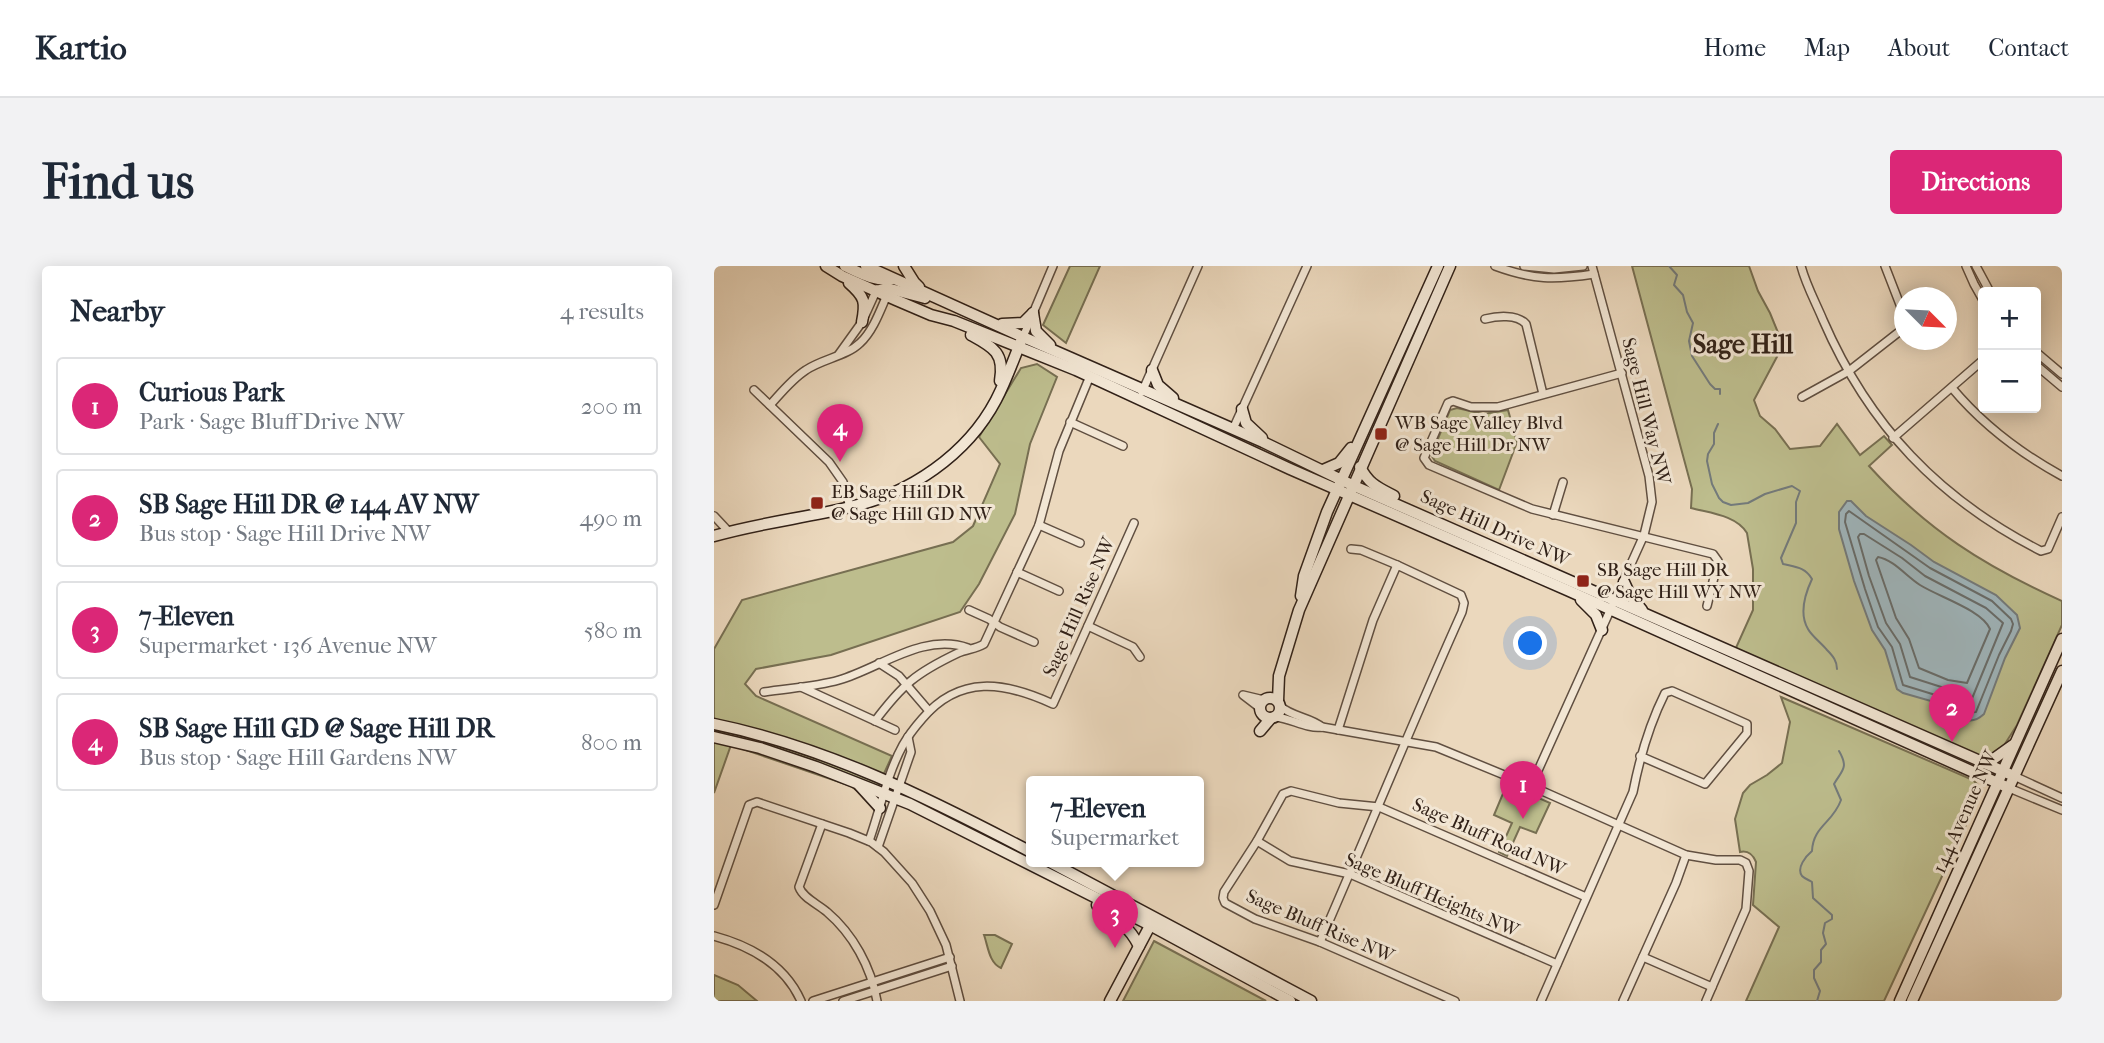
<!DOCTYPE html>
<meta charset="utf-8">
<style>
body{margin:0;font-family:"IM FELL French Canon",serif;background:#f2f2f3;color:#1f2937}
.controls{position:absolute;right:21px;top:21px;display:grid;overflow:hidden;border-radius:7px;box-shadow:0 4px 18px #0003}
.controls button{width:63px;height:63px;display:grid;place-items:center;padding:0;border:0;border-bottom:2px solid #e0e1e3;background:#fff;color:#1f2937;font:35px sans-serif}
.compass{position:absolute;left:1180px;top:21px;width:63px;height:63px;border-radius:50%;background:#fff;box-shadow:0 4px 18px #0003;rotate:114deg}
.you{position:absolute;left:817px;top:378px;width:24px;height:24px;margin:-18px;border:5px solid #fff;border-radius:50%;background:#1a73e8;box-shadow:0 0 0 10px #1a73e833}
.badge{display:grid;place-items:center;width:46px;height:46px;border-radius:50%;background:#db2777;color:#fff;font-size:23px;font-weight:700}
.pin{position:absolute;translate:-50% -58px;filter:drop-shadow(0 2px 4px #0008)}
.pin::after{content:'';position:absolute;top:37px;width:24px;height:21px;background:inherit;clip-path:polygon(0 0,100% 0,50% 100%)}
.popup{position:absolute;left:312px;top:510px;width:178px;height:91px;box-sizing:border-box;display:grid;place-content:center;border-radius:7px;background:#fff;filter:drop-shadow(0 2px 5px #0005);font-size:23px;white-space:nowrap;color:#747a83}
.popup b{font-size:26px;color:#1f2937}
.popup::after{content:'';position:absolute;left:50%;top:100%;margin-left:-14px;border:14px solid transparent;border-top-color:#fff}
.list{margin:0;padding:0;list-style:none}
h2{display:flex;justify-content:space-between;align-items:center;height:91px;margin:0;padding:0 28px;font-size:30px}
h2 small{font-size:23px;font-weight:400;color:#747a83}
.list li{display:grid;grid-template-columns:46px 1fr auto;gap:21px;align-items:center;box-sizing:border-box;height:98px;margin:0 14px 14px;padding:0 14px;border:2px solid #e0e1e3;border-radius:7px}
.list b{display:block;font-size:26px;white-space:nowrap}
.list p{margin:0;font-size:23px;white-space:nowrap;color:#747a83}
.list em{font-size:23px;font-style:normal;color:#747a83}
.map{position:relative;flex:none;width:1348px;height:735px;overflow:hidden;border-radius:7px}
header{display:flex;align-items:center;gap:42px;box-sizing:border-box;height:98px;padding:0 35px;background:#fff;border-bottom:2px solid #e0e1e3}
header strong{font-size:33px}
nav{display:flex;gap:38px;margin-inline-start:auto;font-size:24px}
.intro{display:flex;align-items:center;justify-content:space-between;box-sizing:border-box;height:168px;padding:0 42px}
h1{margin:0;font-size:49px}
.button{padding:18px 32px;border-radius:7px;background:#db2777;color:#fff;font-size:24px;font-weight:700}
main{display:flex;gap:42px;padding:0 42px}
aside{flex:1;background:#fff;border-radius:7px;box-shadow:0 4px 18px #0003}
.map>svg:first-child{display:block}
.green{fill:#bdbd8d;stroke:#776f52;stroke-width:2}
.water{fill:#9fb6bd;stroke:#737a7b;stroke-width:2}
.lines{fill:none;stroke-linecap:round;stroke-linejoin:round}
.shore{stroke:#686c6a;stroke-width:2}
.stream{stroke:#737a7b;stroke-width:2}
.street-casing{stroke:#604f41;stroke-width:10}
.secondary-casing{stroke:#312118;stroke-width:13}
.street{stroke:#f2e6d4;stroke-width:7}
.secondary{stroke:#f2e6d4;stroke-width:10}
.poi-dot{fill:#8f2418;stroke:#f2e6d4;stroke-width:2.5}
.labels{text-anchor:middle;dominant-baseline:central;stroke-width:6;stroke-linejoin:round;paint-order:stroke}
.street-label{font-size:19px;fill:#312118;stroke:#f2e6d4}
.poi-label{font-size:19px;fill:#312118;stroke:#f2e6d4;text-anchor:start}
.district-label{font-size:26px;font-weight:bold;fill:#312118;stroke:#f2e6d4}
</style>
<header>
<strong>Kartio</strong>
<nav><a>Home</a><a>Map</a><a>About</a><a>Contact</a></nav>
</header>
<div class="intro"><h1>Find us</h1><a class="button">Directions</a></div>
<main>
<aside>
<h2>Nearby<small>4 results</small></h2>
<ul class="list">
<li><span class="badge">1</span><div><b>Curious Park</b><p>Park · Sage Bluff Drive NW</p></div><em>200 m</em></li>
<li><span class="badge">2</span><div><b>SB Sage Hill DR @ 144 AV NW</b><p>Bus stop · Sage Hill Drive NW</p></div><em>490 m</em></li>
<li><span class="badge">3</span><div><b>7-Eleven</b><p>Supermarket · 136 Avenue NW</p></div><em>580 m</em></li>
<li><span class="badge">4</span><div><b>SB Sage Hill GD @ Sage Hill DR</b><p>Bus stop · Sage Hill Gardens NW</p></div><em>800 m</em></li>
</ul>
</aside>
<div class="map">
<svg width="1348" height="735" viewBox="0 0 1348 735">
<rect width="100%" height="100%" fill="#ebd8bd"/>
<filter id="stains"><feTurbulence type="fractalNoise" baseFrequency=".00286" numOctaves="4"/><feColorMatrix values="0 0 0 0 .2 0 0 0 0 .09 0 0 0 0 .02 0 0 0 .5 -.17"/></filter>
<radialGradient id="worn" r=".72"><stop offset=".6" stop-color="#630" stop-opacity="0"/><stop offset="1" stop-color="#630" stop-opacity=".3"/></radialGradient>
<g class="green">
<polygon points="356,0 386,0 352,77 329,59"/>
<path d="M918,0H1035L1044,25L1056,47L1065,69L1066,85L1040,134L1046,150L1061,163L1076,183L1106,180L1123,158L1146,189L1170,170L1178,179L1155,200C1213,264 1270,300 1348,335V359L1303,459L1289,481L1274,491H1265L1021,384L1039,344V303L1033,267C1022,249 995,247 977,242L978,223Z"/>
<polygon points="323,98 343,111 316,178 301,248 265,318 246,346 117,389 42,403 31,418 42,430 178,490 157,536 137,520 17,479 0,527 0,475 16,478 0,461 0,383 28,334 239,276 259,260 286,198 265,171 307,102"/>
<polygon points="743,142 769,148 794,144 803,176 785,224 721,195 717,189 736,144"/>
<path d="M1067,431L1259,514L1264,519V533L1170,735H1032L1065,661L1039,639L1042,596C1039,589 1035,584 1026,586L1021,553L1029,527L1036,519L1053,509L1068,497L1076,456Z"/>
<polygon points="793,518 836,537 822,567 806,561 793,590 785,586 798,557 780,549"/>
<path d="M270,669H281L298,678L287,702C275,697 274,680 270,669Z"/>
<polygon points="440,675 552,735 409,735"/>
<polygon points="0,709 24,719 43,735 0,735"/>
</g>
<path class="water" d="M1133,235H1137L1152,250L1197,279L1220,296L1282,329L1303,349L1306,362L1291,392L1270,448C1257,460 1246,454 1238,441L1189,427L1183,423L1171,384L1158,364L1140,315L1125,263V246Z"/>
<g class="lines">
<g class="shore">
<polygon points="1135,245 1216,302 1278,335 1297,353 1299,358 1297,365 1285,389 1262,446 1252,447 1241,435 1189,419 1178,381 1164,361 1151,323 1131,256 1132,248"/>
<polygon points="1146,268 1150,268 1188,292 1211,310 1272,342 1289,357 1257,435 1253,435 1243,426 1196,411 1186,378 1172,357 1155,310 1144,271"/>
<path d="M1164,291C1180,294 1192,310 1206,319C1225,331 1268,344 1276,363L1253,417L1234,414L1205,402L1195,373L1182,352L1162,294Z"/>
</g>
<g class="stream">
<polyline points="955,0 963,9 960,19 969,29 973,46 979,57 975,75 978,90 996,118 1001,123 1006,123 1006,128"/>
<path d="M1004,158L1000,167V178L994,188L993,195L998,218L1005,232L1009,236L1017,239L1034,237L1051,228L1078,220L1086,225L1082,236V257L1067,292L1069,298C1081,301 1091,301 1098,313C1091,328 1085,348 1094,363C1097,369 1108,378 1113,384C1119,390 1123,395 1123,403"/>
<path d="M1103,735L1106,725L1100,712V704L1107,696V684L1112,678L1109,667L1111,657L1118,653V649L1099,632L1098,616C1095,614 1091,613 1088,610C1082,602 1092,590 1098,585C1099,560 1119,557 1127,534L1120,518C1128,504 1135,502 1125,485"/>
</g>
<defs>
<g id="street">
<path d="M781,0C819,14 840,14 880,8"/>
<polyline points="810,0 840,3 869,0"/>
<path d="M1087,0C1092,19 1102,37 1109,54C1155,160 1225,233 1327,285L1334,283L1348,251"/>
<polyline points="1171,0 1190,49"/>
<polyline points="1252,0 1260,18 1269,34"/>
<polyline points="1262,0 1276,26"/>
<path d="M771,53C783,50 803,48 812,58L829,128"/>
<polyline points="309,71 339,0"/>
<polyline points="1322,86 1348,108"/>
<polyline points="125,88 148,56 163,23"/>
<polyline points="1322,99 1348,121"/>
<polyline points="908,107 784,141 757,141 739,135 734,137 710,192 715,199 818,243 999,288 1004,295 993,340"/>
<path d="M1238,122C1269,159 1306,187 1348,210"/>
<polyline points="40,124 115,196 129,216 136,241"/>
<polyline points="428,126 484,0"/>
<polyline points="1088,131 1135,105 1190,62"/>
<path d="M56,139C67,127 78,113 92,104C108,93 133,90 146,77C159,65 166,45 173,29"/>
<polyline points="356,156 409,180"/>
<polyline points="519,163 593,0"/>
<polyline points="1179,172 1269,94"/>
<polyline points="839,249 849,216"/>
<polyline points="0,250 15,266"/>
<polyline points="325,259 366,277"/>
<polyline points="637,283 647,284 683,299"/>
<polyline points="303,306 345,325"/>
<polyline points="255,344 275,353 286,361 320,376"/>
<polyline points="374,360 419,381 426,391"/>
<polyline points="165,397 185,410 215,445"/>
<polyline points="87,421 181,464"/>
<path d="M50,426C75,422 101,421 125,414C166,402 210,366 254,382"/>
<path d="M566,440C578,451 596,451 608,461"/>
<polyline points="546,442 529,429 550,434"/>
<path d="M561,451C577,452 592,463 608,461L722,481L817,520L972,589L1002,594H1026L1032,597L1035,605L1032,643L992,735"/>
<path d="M161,455C189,418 202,407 244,387C253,383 262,383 270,378L325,259L345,185L376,110"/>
<polyline points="1300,510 1348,532"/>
<polyline points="817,520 930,269 938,236 935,210 878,0"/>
<polyline points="1295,522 1348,544"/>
<path d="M108,558L85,621C89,632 104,638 113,646C139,668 157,701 163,735"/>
<path d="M155,575C166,544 173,508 189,479C194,470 201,461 208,453C246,408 291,416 339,438L420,257"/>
<polyline points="543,575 576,595 636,608 843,698"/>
<polyline points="164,581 197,486 194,471"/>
<polyline points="0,639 35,539 43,536 135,567 157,576 170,586 198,617 216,645 232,679 246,735"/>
<path d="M0,670C37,680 71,699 87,735"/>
<path d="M606,676C654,566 699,455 748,346L750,337L747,329L683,299L659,354L624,464"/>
<polyline points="929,691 998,721"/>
<polyline points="99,735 236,691"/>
<polyline points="129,735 238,700"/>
<polyline points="741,735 606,676 541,653 511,637 509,632 510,626 543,575 569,528 577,525 625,537 665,541 872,631"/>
<path d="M827,735L919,526C926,490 935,459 951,427L958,425L1033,458V467L991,518L926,490"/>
<polyline points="909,735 962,617 972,589"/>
</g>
<g id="secondary">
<polyline points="112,0 128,10 182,34 217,49 240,55 362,104 576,203 853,324 1295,522"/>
<path d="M131,0C146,7 162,16 178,13"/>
<polyline points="152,0 309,71 549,176 638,219 1300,510"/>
<polyline points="190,0 200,16 205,21"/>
<path d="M135,17C151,31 152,36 148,56"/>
<polyline points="162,25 173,22 211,32"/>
<polyline points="319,47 322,65 336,79"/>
<polyline points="288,58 309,57 319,47"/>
<path d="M257,69C279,81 291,87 286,115"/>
<polyline points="438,104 444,119 459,132"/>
<polyline points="528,143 532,157 548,172"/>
<path d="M646,201C655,218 663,221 680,230"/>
<polyline points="609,204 625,197 637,182"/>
<path d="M0,270C45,257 91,252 136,241C195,228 253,189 282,134C292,115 299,95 307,75"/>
<polyline points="910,316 916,329 928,344"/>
<polyline points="587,330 590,310 613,246 724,0"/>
<polyline points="867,334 882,349 888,364"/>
<circle cx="556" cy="442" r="10"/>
<polyline points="564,435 565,410 585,344 736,0"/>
<path d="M0,458C113,481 216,533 317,586"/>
<polyline points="546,465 557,452"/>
<polyline points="0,471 46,482 102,501 196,538 436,659 576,735"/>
<polyline points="1268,496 1278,494 1299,479"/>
<polyline points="145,519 166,542"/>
<polyline points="336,596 597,735"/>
<path d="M383,639C401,651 415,660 425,680"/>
<polyline points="396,735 439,654"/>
<polyline points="1186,735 1348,373"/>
<polyline points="1198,735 1348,405"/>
</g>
</defs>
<use href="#street" class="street-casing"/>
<use href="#secondary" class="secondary-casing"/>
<use href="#street" class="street"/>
<use href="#secondary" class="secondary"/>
</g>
<g class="poi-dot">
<rect x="660" y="161" width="14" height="14" rx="3.5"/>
<rect x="96" y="230" width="14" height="14" rx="3.5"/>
<rect x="862" y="308" width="14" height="14" rx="3.5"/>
</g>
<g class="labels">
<g class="street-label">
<text transform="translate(932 145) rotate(76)">Sage Hill Way NW</text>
<text transform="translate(781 262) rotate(24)">Sage Hill Drive NW</text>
<text transform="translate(365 341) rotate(-66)">Sage Hill Rise NW</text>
<text transform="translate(1251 546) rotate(-66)">144 Avenue NW</text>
<text transform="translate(775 571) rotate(24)">Sage Bluff Road NW</text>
<text transform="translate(718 629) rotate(23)">Sage Bluff Heights NW</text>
<text transform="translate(606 660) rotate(23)">Sage Bluff Rise NW</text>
</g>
<g class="poi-label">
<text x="681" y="157">WB Sage Valley Blvd<tspan x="681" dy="22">@ Sage Hill Dr NW</tspan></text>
<text x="117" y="226">EB Sage Hill DR<tspan x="117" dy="22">@ Sage Hill GD NW</tspan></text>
<text x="883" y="304">SB Sage Hill DR<tspan x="883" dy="22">@ Sage Hill WY NW</tspan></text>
</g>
<g class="district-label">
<text x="1029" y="78">Sage Hill</text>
</g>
</g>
<rect width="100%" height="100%" filter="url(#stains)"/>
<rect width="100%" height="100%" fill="url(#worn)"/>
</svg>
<div class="controls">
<button>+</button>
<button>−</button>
</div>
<svg class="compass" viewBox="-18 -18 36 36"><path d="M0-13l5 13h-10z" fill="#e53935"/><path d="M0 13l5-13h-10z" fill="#747a83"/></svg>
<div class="you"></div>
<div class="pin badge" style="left:809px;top:553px">1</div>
<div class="pin badge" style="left:1238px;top:476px">2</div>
<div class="pin badge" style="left:401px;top:682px">3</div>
<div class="popup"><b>7-Eleven</b>Supermarket</div>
<div class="pin badge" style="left:126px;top:196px">4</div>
</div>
</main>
